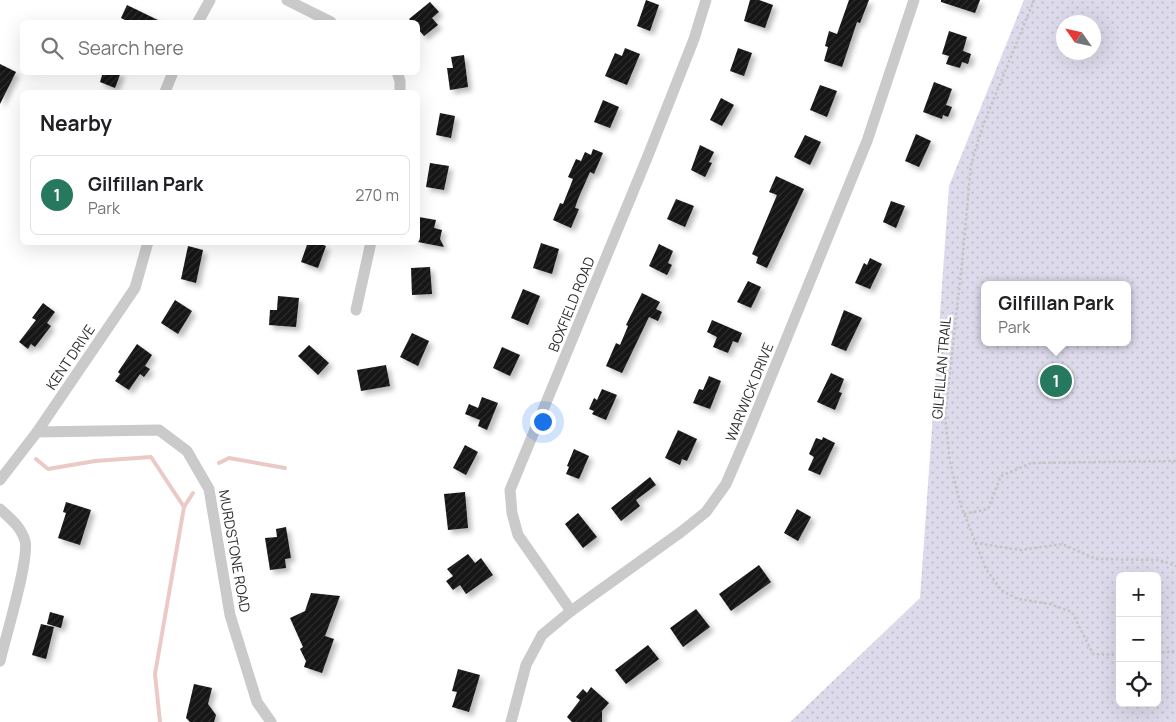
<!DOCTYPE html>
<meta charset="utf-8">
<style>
body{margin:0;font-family:Manrope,sans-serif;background:#f6f6f6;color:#202124}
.controls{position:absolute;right:15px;bottom:15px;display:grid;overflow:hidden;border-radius:8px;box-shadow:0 5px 20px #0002}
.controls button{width:45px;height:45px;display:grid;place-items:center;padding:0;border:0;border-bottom:1px solid #e0e0e0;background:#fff;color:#202124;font:25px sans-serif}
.compass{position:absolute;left:1056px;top:15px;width:45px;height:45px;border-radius:50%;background:#fff;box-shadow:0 5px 20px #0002;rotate:304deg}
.you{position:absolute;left:542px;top:421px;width:18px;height:18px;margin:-12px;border:4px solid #fff;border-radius:50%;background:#1a73e8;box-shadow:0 0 0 8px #1a73e833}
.badge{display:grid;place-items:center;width:32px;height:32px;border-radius:50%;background:#26795e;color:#fff;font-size:16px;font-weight:700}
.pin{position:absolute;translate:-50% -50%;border:2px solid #fff;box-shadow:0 1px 5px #0006}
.popup{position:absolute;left:981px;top:281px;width:150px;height:65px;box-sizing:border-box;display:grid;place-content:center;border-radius:8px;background:#fff;filter:drop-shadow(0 1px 4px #0005);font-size:16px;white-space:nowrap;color:#757577}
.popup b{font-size:19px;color:#202124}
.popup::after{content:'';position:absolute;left:50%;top:100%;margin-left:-10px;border:10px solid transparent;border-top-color:#fff}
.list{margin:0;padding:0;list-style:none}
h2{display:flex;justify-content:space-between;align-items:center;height:65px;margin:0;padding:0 20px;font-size:21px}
h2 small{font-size:16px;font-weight:400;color:#757577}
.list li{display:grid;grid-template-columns:32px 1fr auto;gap:15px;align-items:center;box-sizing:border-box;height:80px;margin:0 10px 10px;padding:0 10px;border:1px solid #e0e0e0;border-radius:8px}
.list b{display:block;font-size:19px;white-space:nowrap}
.list p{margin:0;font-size:16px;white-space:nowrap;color:#757577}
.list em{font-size:16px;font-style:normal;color:#757577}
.icon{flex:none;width:28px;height:28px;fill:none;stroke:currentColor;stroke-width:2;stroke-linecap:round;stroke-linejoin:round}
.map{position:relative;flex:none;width:1176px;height:722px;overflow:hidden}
.search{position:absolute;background:#fff;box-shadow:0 5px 20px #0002;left:20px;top:20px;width:400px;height:55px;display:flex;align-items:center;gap:12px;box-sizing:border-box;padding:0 18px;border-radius:8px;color:#757577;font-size:19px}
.panel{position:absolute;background:#fff;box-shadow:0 5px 20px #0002;left:20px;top:90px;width:400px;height:155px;border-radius:8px}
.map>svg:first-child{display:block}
.grass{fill:url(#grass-dots);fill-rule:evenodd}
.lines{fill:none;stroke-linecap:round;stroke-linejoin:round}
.stream{stroke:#ebcac5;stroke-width:4}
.building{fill:url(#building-hatch);filter:url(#shadow)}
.path{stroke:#c4c4c4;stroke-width:2.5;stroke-dasharray:2.5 2.5;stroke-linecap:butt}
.minor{stroke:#cacaca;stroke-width:11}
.labels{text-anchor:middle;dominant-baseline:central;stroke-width:5;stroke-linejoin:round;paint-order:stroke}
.street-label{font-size:14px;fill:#2d2d2d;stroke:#fff}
</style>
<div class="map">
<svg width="1176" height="722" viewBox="0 0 1176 722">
<defs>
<pattern id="grass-dots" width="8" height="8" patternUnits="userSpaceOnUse" patternTransform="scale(1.25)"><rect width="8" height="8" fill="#dddaeb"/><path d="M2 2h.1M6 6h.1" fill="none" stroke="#bebbca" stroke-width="1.8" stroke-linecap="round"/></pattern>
<pattern id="building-hatch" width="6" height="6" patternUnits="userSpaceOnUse" patternTransform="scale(1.25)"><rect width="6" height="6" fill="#141414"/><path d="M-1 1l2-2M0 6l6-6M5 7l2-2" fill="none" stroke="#2e2e2e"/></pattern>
<filter id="shadow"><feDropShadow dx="4" dy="4" stdDeviation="2.5" flood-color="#0004"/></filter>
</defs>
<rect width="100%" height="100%" fill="#fff"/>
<path class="grass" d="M1024,0H1176V722H790L920,598L949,186ZM1064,22H1094V52H1064ZM985,285H1127V342H985ZM1120,576H1157V703H1120Z"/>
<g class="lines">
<g class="stream">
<polyline points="36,459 48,469 95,461 151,457 184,507 155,674 160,722"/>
<polyline points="219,463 229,458 285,468"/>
<polyline points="184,507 193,493"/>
</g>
</g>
<g class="building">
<polygon points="646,0 659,5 650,31 637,26"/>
<polygon points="750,0 759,0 773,5 765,28 744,21"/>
<polygon points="849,0 869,0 860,23 857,22 842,67 824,61 828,47 825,46 829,31 837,34"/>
<polygon points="941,0 980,0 975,13 941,2"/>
<polygon points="430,2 439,12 432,18 438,25 424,36 418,29 418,22 412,22 409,19"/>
<polygon points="127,5 162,22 129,22 121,18"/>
<polygon points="949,31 967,37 963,51 971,54 968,64 962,62 960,68 946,64 949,56 942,54"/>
<polygon points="625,48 640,54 627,85 605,76 615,53 622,56"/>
<polygon points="738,48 752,53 744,76 730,71"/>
<polygon points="464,55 468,87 450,90 447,68 453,68 451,57"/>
<polygon points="0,64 16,72 0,104"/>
<polygon points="103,72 121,72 115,88 100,82"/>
<polygon points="934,82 952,89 946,105 952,107 948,117 943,115 942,119 923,112"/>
<polygon points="820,85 837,91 827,117 810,110"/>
<polygon points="721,98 734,105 722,126 710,120"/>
<polygon points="603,100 619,107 610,128 594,122"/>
<polygon points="440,113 455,116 451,138 436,135"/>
<polygon points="916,134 931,141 919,167 905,161"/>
<polygon points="805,135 821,142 810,165 794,157"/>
<polygon points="700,145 714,152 709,162 712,163 705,177 691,170"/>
<polygon points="593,149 603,153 594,174 590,172 578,199 575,208 579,209 571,228 553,220 560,203 563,204 573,179 568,177 576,159 581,161 585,152 591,155"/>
<polygon points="430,163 449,166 444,190 426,187"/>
<polygon points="776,176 804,189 767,268 756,263 758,257 752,254 777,195 769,192"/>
<polygon points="676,199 694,206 685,227 667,219"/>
<polygon points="891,201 905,206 896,228 883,222"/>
<polygon points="419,217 436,220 434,228 442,230 440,239 444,247 418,242"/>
<polygon points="308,242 316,242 326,246 318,268 301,262"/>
<polygon points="541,243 559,249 552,274 533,268"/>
<polygon points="659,244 673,251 668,263 672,265 667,275 649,266"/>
<polygon points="188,246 203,250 196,283 181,279"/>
<polygon points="870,258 882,264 870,289 855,283 864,263 867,265"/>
<polygon points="430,267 432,294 412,295 411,268"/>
<polygon points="748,281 761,287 751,308 737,302"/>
<polygon points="523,289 540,296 528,325 511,318"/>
<polygon points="642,293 660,302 656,309 662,312 658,321 649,317 622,373 606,366 616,343 620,345 628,326 626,325"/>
<polygon points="278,296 299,298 296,327 269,325 270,310 277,310"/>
<polygon points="175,300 192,311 178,334 161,323"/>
<polygon points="43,303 55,312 47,323 51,326 35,347 31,344 28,349 19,342 36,320 32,318"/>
<polygon points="844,310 862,318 846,351 831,345"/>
<polygon points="712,320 742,333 738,343 733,341 728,353 713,347 717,337 707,332"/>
<polygon points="412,333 429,341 418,366 400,357"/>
<polygon points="137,344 152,355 145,366 150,369 144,377 140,374 129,390 115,381 120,374 118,372"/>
<polygon points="309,345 329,363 318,375 298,356"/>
<polygon points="502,347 520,355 510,376 493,368"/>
<polygon points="386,365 390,386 361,391 357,370"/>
<polygon points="831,373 844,379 839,392 842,393 835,410 817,402"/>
<polygon points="709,376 721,381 710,409 693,403 699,389 703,390"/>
<polygon points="602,389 617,395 606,420 592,414 594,411 589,409 594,398 597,400"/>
<polygon points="482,397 498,403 487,430 478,426 480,420 465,414 469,404 478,408"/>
<polygon points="678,430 697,439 687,461 682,459 680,465 665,458"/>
<polygon points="823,437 835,443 820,475 808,470 814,457 809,454 816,438 822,440"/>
<polygon points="465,445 478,452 466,475 453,468"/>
<polygon points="574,449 589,456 579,479 566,474 569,467 567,466"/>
<polygon points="650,477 656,485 636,500 640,506 621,521 611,508"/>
<polygon points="465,492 468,528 448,530 444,494"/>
<polygon points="66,502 91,510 80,545 58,538 66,513 63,512"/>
<polygon points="797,509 811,517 798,541 784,533"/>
<polygon points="578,513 597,537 583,548 565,524"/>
<polygon points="286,527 291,558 285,559 286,568 270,570 265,538 277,537 276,529"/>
<polygon points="468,554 475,563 481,558 493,575 466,594 460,585 453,590 446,581 453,576 447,569"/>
<polygon points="759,565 771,582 731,611 719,594"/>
<polygon points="311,593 340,596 325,636 334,639 322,673 304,667 306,661 300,649 303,647 290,618 305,611"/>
<polygon points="696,609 710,627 683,647 670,628"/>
<polygon points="50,612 64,616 61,628 47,624"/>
<polygon points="41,624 54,627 46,659 32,655"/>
<polygon points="648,645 659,659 626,684 615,670"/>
<polygon points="458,669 480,675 469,712 452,707 457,692 452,691"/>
<polygon points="194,684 212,688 208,704 216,715 214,722 190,722 186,718"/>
<polygon points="591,687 609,703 602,711 602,722 572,722 567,717 580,700 576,697 583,689 587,693"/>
</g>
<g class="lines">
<g class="path">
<polyline points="1034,0 982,128 971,165 962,263 945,416 950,462 960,503 986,569 1001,590 1018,599 1050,604 1072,612 1093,654 1120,655"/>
<polyline points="964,514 988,509 1001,476 1031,463 1176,461"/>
<polyline points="975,543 1021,550 1062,544 1096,559 1159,560 1176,566"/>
<polyline points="1157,653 1176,651"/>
</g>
<g class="minor">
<polyline points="287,0 331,22"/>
<polyline points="198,22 210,0"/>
<polyline points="397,72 400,81 400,92"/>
<polyline points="165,92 173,72"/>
<polyline points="356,310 371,242"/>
<polyline points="37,432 159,430 187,451 209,489 230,615 257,702 271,722"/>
<polyline points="0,480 37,432 135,288 148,242"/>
<path d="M0,509C11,519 21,527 25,541C30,558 5,639 0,661"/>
<polyline points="571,611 518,535 512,513 510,490 647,158 694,39 706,0"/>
<polyline points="511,722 526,665 542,635 571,611 681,532 706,512 726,484 748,433 867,141 914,0"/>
</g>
</g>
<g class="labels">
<g class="street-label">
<text transform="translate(571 304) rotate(-68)">BOXFIELD ROAD</text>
<text transform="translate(70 357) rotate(-56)">KENT DRIVE</text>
<text transform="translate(941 368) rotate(-85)">GILFILLAN TRAIL</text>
<text transform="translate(749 392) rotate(-68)">WARWICK DRIVE</text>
<text transform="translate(235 551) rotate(80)">MURDSTONE ROAD</text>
</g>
</g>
</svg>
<div class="controls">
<button>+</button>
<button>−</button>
<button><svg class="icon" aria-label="locate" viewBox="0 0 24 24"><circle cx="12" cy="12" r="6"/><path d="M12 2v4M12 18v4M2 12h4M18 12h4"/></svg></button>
</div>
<svg class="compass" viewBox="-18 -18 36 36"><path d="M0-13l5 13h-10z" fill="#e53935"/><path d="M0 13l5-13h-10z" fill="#757577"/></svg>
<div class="you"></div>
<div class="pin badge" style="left:1056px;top:381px">1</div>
<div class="popup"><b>Gilfillan Park</b>Park</div>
<div class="search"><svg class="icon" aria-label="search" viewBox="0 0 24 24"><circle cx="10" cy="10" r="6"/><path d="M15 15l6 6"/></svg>Search here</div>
<section class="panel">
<h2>Nearby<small></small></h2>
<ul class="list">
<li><span class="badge">1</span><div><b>Gilfillan Park</b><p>Park</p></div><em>270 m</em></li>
</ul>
</section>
</div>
